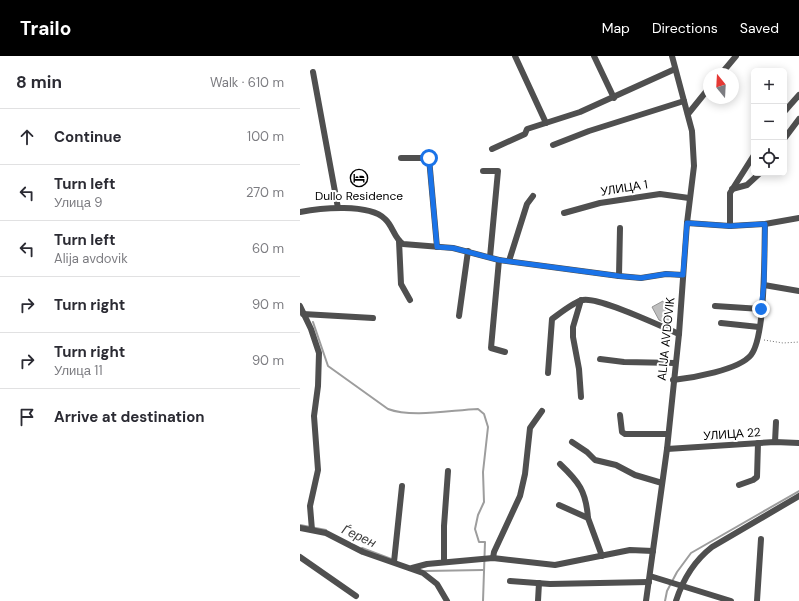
<!DOCTYPE html>
<meta charset="utf-8">
<style>
body{margin:0;font-family:"DM Sans",sans-serif;background:#f2f2f3;color:#2b2b33}
.controls{position:absolute;right:12px;top:12px;display:grid;overflow:hidden;border-radius:6px;box-shadow:0 2px 10px #0003}
.controls button{width:36px;height:36px;display:grid;place-items:center;padding:0;border:0;border-bottom:1px solid #e1e1e2;background:#fff;color:#2b2b33;font:20px sans-serif}
.compass{position:absolute;left:403px;top:12px;width:36px;height:36px;border-radius:50%;background:#fff;box-shadow:0 2px 10px #0003;rotate:342deg}
.stop{position:absolute;width:12px;height:12px;margin:-9px;border:3px solid #1a73e8;border-radius:50%;background:#fff}
.stop.end{background:#1a73e8;border-color:#fff;box-shadow:0 1px 4px #0008}
.list{margin:0;padding:0;list-style:none}
h2{display:flex;justify-content:space-between;align-items:center;height:52px;margin:0;padding:0 16px;font-size:17px}
h2 small{font-size:13px;font-weight:400;color:#7c7c81}
.list li{display:grid;grid-template-columns:26px 1fr auto;gap:12px;align-items:center;box-sizing:border-box;height:56px;padding:0 16px;border-top:1px solid #e1e1e2}
.list b{display:block;font-size:15px;white-space:nowrap}
.list p{margin:0;font-size:13px;white-space:nowrap;color:#7c7c81}
.list em{font-size:13px;font-style:normal;color:#7c7c81}
.icon{flex:none;width:22px;height:22px;fill:none;stroke:currentColor;stroke-width:2;stroke-linecap:round;stroke-linejoin:round}
.map{position:relative;flex:none;width:499px;height:545px;overflow:hidden}
header{display:flex;align-items:center;gap:24px;box-sizing:border-box;height:56px;padding:0 20px;background:#000;color:#fff}
header strong{font-size:19px}
nav{display:flex;gap:22px;margin-inline-start:auto;font-size:14px}
main{display:flex}
aside{flex:1;background:#fff}
.map>svg:first-child{display:block}
.lines{fill:none;stroke-linecap:round;stroke-linejoin:round}
.stream{stroke:#9d9d9d;stroke-width:2}
.building{fill:#bfbfbf;stroke:#939393}
.path{stroke:#717171;stroke-width:1;stroke-dasharray:1 2;stroke-linecap:butt}
.minor{stroke:#4f4f4f;stroke-width:6}
.route{stroke:#1a73e8;stroke-width:5}
.labels{text-anchor:middle;dominant-baseline:central;stroke-width:4;stroke-linejoin:round;paint-order:stroke}
.street-label{font-size:12px;fill:#000;stroke:#fff}
.poi-label{font-size:12px;fill:#000;stroke:#fff}
.water-label{font-size:13px;font-style:italic;fill:#3e3e3e;stroke:#fff}
</style>
<header>
<strong>Trailo</strong>
<nav><a>Map</a><a>Directions</a><a>Saved</a></nav>
</header>
<main>
<aside>
<h2>8 min<small>Walk · 610 m</small></h2>
<ul class="list">
<li><svg class="icon" aria-label="ahead" viewBox="0 0 24 24"><path d="M12 20V5M6 11l6-6 6 6"/></svg><div><b>Continue</b></div><em>100 m</em></li>
<li><svg class="icon" aria-label="left" viewBox="0 0 24 24"><path d="M17 20v-9H6M10 6l-5 5 5 5"/></svg><div><b>Turn left</b><p>Улица 9</p></div><em>270 m</em></li>
<li><svg class="icon" aria-label="left" viewBox="0 0 24 24"><path d="M17 20v-9H6M10 6l-5 5 5 5"/></svg><div><b>Turn left</b><p>Alija avdovik</p></div><em>60 m</em></li>
<li><svg class="icon" aria-label="right" viewBox="0 0 24 24"><path d="M7 20v-9h11M14 6l5 5-5 5"/></svg><div><b>Turn right</b></div><em>90 m</em></li>
<li><svg class="icon" aria-label="right" viewBox="0 0 24 24"><path d="M7 20v-9h11M14 6l5 5-5 5"/></svg><div><b>Turn right</b><p>Улица 11</p></div><em>90 m</em></li>
<li><svg class="icon" aria-label="arrive" viewBox="0 0 24 24"><path d="M6 21V4h12l-3 4 3 4H6"/></svg><div><b>Arrive at destination</b></div></li>
</ul>
</aside>
<div class="map">
<svg width="499" height="545" viewBox="0 0 499 545">
<rect width="100%" height="100%" fill="#fff"/>
<g class="lines">
<g class="stream">
<path d="M13,266L28,310L88,353C112,362 152,354 178,353L184,358L188,371L183,416L184,446L178,459L175,473L179,486H185L183,545"/>
<polyline points="0,469 26,474"/>
<polyline points="62,492 94,504"/>
<polyline points="125,515 183,514"/>
<polyline points="365,545 367,535 377,516 391,497 499,435"/>
</g>
</g>
<polygon class="building" points="363,245 372,263 366,267 359,264 352,251"/>
<g class="lines">
<polyline class="path" points="464,284 483,287 499,286"/>
<g class="minor">
<polyline points="215,0 246,67"/>
<polyline points="294,0 314,42"/>
<polyline points="13,16 38,152"/>
<polyline points="421,18 436,0"/>
<polyline points="484,56 499,39"/>
<polyline points="388,58 409,32"/>
<polyline points="484,83 499,63"/>
<polyline points="253,89 289,75 384,45"/>
<polyline points="192,93 225,78 227,73 280,56 375,13"/>
<polyline points="101,102 129,102 137,191"/>
<polyline points="183,115 198,115 190,201"/>
<polyline points="432,133 447,129 460,117"/>
<path d="M0,156C20,152 69,147 85,163C93,170 94,182 103,188L153,192L199,204L319,220L341,222L366,218L383,219"/>
<polyline points="264,157 300,147 360,138 389,142"/>
<polyline points="387,167 430,170 465,168 499,162"/>
<polyline points="430,170 430,137 454,99"/>
<polyline points="99,185 101,228 110,244"/>
<polyline points="199,204 191,292 205,296"/>
<polyline points="209,205 227,148 233,140"/>
<polyline points="319,220 320,172"/>
<polyline points="464,229 499,235"/>
<polyline points="0,250 11,273 19,297 18,330 14,360 18,414 10,450 12,474"/>
<polyline points="415,250 461,253"/>
<polyline points="3,258 73,262"/>
<polyline points="159,260 168,195"/>
<polyline points="421,267 459,271"/>
<polyline points="300,303 324,306 375,307"/>
<path d="M248,317L252,263C259,258 275,245 283,244C299,241 361,270 379,278"/>
<path d="M373,324C392,322 439,314 451,299C466,280 464,194 465,168"/>
<polyline points="281,341 279,313 273,281 273,271 281,244"/>
<polyline points="320,359 322,376 325,378 368,378"/>
<polyline points="272,386 287,396 295,404 316,409 335,419 362,427"/>
<polyline points="475,386 476,366"/>
<polyline points="367,393 475,386 499,387"/>
<path d="M260,408C279,426 286,435 288,462"/>
<polyline points="439,429 453,424 457,421 458,387"/>
<polyline points="259,449 288,462 302,500"/>
<polyline points="0,472 26,477 63,496 123,517 137,528 147,545"/>
<polyline points="0,501 56,540"/>
<polyline points="193,502 194,496 220,440 225,418 230,372 242,355"/>
<polyline points="94,506 102,430"/>
<polyline points="144,506 144,470 148,415"/>
<polyline points="112,512 127,508 193,502 255,509 330,494 353,495"/>
<polyline points="350,520 431,545"/>
<polyline points="210,525 250,528 349,526"/>
<polyline points="238,545 239,527"/>
<polyline points="346,545 367,393 379,278 387,167 394,110 392,75 372,0"/>
<path d="M376,545C383,523 394,505 412,491L499,440"/>
<polyline points="457,545 461,483"/>
</g>
</g>
<g class="lines">
<polyline class="route" points="129,102 137,191 153,192 199,204 319,220 341,222 366,218 383,219 387,167 430,170 465,168 464,227 461,253"/>
</g>
<defs>
<symbol id="hotel-ring" viewBox="-11 -11 22 22"><circle r="9.5" fill="#fff" stroke="#000" stroke-width="1.5"/><path d="M-6-4.5h1.5V1H6V5H4.5V3h-9V5H-6ZM-4 0a1.8 1.8 0 1 1 3.6 0ZM.5 0V-2.5h3Q6-2.5 6 0Z" fill="#000"/></symbol>
</defs>
<g fill-rule="evenodd">
<use href="#hotel-ring" x="49" y="112" width="20" height="20"/>
</g>
<g class="labels">
<g class="street-label">
<text transform="translate(324 132) rotate(-9)">УЛИЦА 1</text>
<text transform="translate(366 283) rotate(-84)">ALIJA AVDOVIK</text>
<text transform="translate(432 378) rotate(-4)">УЛИЦА 22</text>
</g>
<g class="poi-label">
<text x="59" y="140">Dullo Residence</text>
</g>
<g class="water-label">
<text transform="translate(59 480) rotate(25)">Ѓерен</text>
</g>
</g>
</svg>
<div class="controls">
<button>+</button>
<button>−</button>
<button><svg class="icon" aria-label="locate" viewBox="0 0 24 24"><circle cx="12" cy="12" r="6"/><path d="M12 2v4M12 18v4M2 12h4M18 12h4"/></svg></button>
</div>
<svg class="compass" viewBox="-18 -18 36 36"><path d="M0-13l5 13h-10z" fill="#e53935"/><path d="M0 13l5-13h-10z" fill="#7c7c81"/></svg>
<div class="stop" style="left:129px;top:102px"></div>
<div class="stop end" style="left:461px;top:253px"></div>
</div>
</main>
